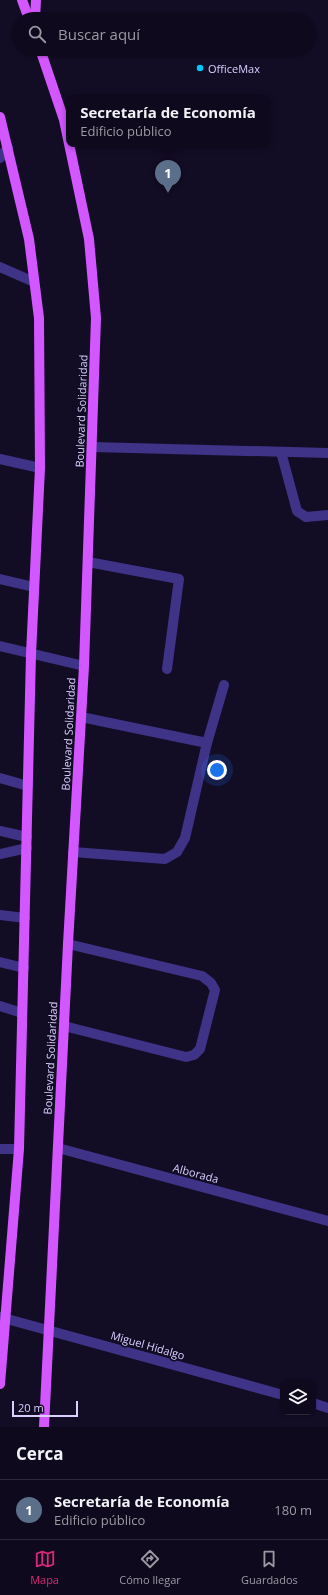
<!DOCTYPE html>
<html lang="es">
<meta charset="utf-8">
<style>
body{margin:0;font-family:"Open Sans",sans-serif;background:#171225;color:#f1f3f6}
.controls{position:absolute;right:12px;bottom:12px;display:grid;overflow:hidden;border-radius:8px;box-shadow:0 1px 3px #0004}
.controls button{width:36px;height:36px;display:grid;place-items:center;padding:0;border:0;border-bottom:1px solid #2e2a3b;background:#0e091c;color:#f1f3f6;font:20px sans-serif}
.scale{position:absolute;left:12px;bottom:10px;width:66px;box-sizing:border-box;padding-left:4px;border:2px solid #dad0ff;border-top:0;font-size:11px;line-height:14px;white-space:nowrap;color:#dad0ff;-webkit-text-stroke:3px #130c25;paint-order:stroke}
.you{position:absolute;left:217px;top:770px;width:14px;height:14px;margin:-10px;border:3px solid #fff;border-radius:50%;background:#1a73e8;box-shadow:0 0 0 6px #1a73e833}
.badge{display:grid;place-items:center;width:26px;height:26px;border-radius:50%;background:#db2777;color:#fff;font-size:13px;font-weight:700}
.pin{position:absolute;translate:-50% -33px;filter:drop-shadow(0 1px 2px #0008)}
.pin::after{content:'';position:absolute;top:21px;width:14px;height:12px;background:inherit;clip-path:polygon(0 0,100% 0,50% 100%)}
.popup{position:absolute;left:66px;top:95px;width:204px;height:52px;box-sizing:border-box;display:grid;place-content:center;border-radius:8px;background:#0e091c;filter:drop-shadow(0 1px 3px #0005);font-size:13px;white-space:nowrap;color:#9b9aa3}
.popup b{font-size:15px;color:#f1f3f6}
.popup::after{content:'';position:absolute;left:50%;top:100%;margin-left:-8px;border:8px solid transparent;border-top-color:#0e091c}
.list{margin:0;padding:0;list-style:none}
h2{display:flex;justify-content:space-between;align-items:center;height:52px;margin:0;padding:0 16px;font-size:17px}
h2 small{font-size:13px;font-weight:400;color:#9b9aa3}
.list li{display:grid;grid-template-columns:26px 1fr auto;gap:12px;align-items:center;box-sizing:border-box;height:60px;padding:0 16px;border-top:1px solid #2e2a3b}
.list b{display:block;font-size:15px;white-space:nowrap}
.list p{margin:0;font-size:13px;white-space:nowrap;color:#9b9aa3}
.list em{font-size:13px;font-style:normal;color:#9b9aa3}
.icon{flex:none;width:22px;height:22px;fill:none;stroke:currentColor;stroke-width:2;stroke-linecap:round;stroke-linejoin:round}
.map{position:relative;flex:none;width:328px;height:1427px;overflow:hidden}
.search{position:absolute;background:#0e091c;box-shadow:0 1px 3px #0004;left:12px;right:12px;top:12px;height:44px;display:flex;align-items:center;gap:10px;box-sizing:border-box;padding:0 14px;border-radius:22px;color:#9b9aa3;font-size:15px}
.sheet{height:112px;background:#0e091c}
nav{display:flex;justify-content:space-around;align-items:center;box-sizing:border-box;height:56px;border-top:1px solid #2e2a3b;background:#0e091c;font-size:11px;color:#9b9aa3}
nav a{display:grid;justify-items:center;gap:2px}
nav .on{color:#db2777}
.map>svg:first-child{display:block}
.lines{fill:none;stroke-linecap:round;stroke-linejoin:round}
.minor{stroke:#3f3388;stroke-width:10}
.major{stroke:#d257ff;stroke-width:10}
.poi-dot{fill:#00c8fb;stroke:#130c25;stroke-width:1.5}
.labels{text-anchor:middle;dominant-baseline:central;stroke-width:3.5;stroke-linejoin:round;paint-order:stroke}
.poi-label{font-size:11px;fill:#dad0ff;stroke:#130c25;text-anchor:start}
.street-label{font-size:11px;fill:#dad0ff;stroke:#130c25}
</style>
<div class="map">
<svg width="328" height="1427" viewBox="0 0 328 1427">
<rect width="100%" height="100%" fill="#130c25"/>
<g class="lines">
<g class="minor">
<polyline points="0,158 8,147"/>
<polyline points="0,267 34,282"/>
<polyline points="92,447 328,453"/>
<polyline points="281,452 297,511 306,517 328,515"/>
<polyline points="0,459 40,468"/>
<polyline points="88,562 179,579 167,669"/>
<polyline points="0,579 34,587"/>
<polyline points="0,646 84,666"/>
<polyline points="81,717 207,743"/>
<polyline points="0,778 28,786"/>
<polyline points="0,831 27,837"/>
<polyline points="73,852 165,859 177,852 185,838 207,743 224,685"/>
<polyline points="0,854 27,848"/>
<polyline points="0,915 25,918"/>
<polyline points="0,962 24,968"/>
<polyline points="0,1006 22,1013"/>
<polyline points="64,1026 186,1057 194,1055 200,1049 215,990 211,983 202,976 68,944"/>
<polyline points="58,1148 328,1221"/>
<polyline points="0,1149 19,1149"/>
<polyline points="0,1317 283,1395"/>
<polyline points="313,1403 328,1408"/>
</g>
<g class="major">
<polyline points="22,0 29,19"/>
<polyline points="35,19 36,0"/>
<polyline points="40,49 64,120 89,239 96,318 84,666 68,944 44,1427"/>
<polyline points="0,117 29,239 39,318 40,468 31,654 19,1149 0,1384"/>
</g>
</g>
<circle class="poi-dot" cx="200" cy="68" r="4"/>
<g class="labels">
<g class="poi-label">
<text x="208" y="68">OfficeMax</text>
</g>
<g class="street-label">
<text transform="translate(81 411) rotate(-88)">Boulevard Solidaridad</text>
<text transform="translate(68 734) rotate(-87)">Boulevard Solidaridad</text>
<text transform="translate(50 1058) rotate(-87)">Boulevard Solidaridad</text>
<text transform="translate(196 1173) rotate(15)">Alborada</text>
<text transform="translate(148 1345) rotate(16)">Miguel Hidalgo</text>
</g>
</g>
</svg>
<div class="controls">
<button><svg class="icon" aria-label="layers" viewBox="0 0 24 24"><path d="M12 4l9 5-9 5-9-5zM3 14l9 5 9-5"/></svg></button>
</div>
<div class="scale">20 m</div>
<div class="you"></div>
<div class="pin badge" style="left:168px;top:193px;background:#5c6f8a">1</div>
<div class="popup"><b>Secretaría de Economía</b>Edificio público</div>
<div class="search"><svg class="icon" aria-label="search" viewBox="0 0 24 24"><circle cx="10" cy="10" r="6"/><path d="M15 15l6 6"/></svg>Buscar aquí</div>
</div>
<section class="sheet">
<h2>Cerca<small></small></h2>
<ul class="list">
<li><span class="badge" style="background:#5c6f8a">1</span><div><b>Secretaría de Economía</b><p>Edificio público</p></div><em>180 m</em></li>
</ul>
</section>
<nav>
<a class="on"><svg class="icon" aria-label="map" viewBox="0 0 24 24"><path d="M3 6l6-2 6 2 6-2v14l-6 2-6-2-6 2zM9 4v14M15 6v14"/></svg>Mapa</a>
<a><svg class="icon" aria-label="directions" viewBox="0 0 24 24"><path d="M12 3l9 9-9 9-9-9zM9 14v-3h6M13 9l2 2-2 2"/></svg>Cómo llegar</a>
<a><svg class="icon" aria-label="saved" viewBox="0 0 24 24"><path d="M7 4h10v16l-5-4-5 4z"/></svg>Guardados</a>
</nav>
